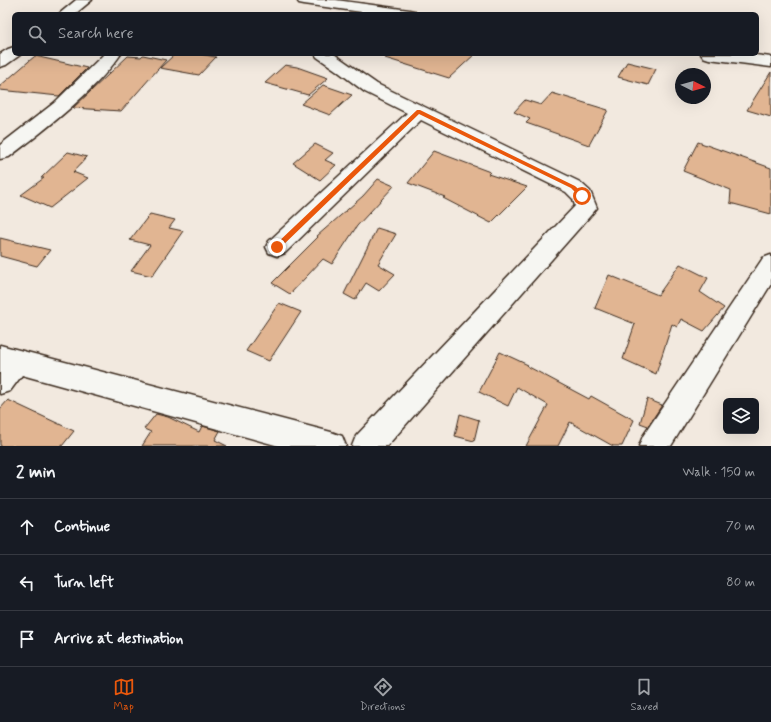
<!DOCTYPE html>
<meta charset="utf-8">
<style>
body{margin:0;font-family:Mynerve,sans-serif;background:#20242c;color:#f1f3f6}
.controls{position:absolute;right:12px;bottom:12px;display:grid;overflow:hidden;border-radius:6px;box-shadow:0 4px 16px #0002}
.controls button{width:36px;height:36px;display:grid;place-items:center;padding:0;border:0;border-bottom:1px solid #363941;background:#171b24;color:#f1f3f6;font:20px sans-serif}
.compass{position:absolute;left:675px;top:68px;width:36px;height:36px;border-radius:50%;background:#171b24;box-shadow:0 4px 16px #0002;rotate:95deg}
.stop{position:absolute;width:12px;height:12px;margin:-9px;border:3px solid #ea580c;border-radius:50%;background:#fff}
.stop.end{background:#ea580c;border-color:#fff;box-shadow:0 1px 4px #0008}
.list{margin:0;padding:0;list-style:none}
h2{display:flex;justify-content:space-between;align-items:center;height:52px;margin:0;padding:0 16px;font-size:17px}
h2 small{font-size:13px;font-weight:400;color:#9ea1a6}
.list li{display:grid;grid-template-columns:26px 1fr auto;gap:12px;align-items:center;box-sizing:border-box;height:56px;padding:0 16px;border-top:1px solid #363941}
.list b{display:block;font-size:15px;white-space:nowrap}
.list em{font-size:13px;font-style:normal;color:#9ea1a6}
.icon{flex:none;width:22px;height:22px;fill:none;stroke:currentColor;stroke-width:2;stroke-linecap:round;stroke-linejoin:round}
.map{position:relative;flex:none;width:771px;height:446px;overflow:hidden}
.search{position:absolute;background:#171b24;box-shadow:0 4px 16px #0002;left:12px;right:12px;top:12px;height:44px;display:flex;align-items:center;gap:10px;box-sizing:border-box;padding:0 14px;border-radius:6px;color:#9ea1a6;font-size:15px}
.sheet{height:220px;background:#171b24}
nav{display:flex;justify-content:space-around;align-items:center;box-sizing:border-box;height:56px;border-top:1px solid #363941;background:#171b24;font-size:11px;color:#9ea1a6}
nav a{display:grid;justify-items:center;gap:2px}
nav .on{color:#ea580c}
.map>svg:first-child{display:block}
.building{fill:#e1b592;stroke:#3b2a1e}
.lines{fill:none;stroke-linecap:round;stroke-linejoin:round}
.minor-casing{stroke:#3b2a1e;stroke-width:3}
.minor{fill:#f6f6f2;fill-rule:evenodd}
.route{fill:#ea580c}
</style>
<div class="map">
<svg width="771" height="446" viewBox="0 0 771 446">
<rect width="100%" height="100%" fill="#f2e9df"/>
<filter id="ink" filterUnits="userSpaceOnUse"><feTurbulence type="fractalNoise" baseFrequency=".025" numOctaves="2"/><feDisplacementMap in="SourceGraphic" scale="8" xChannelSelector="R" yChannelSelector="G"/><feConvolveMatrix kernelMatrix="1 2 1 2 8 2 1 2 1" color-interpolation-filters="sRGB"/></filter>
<g filter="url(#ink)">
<g class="building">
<polygon points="175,54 199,54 216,57 199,75 160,68"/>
<polygon points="386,54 475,54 449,78 385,58"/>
<polygon points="143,55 166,60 121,111 73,108 128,56 141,57"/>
<polygon points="35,56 87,68 59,96 0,90 0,86"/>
<polygon points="627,62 656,69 648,85 618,77"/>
<polygon points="285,65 297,67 328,78 308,95 265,83"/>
<polygon points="771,72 771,117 747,110"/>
<polygon points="323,85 352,95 330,115 301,104"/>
<polygon points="552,93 608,110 589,145 526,123 530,119 514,112 525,100 541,105"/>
<polygon points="698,142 771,168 771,214 730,203 731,190 683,171"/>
<polygon points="315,144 333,153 325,160 336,165 320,180 293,163"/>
<polygon points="434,151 490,172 488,174 527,187 491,223 443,198 445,197 408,183"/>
<polygon points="68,152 87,157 73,172 88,178 50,208 21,195 44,178 41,178"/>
<polygon points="378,179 394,186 357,226 332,264 323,259 290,294 272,283 318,237 317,236 363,196"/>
<polygon points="150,214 175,220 169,228 183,231 152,276 131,271 150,245 130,240"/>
<polygon points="377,228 396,234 378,264 395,274 379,291 366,283 355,300 344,294"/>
<polygon points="0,238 50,250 37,266 0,256"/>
<polygon points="680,264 708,278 700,292 724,308 704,331 681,319 677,327 672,324 656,374 623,359 635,324 595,308 609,275 658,295"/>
<polygon points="279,303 301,312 269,361 246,351"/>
<polygon points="500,352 528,365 527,366 589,399 591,396 634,420 622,446 613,446 570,422 558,446 526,446 548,405 517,387 508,406 479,392"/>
<polygon points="647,399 662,405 648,426 640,423"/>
<polygon points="8,400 74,431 62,446 0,446 0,409"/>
<polygon points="156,414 168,417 199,432 202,426 220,431 215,440 227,446 142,446 151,432 144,429"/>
<polygon points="460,414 479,420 474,441 455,436"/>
</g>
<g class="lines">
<defs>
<g id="minor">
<polygon points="76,0 92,0 75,14 59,14"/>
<polygon points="297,0 336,0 409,10 414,11 416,14 376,14 304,4 299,3"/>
<polygon points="14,47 14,54 21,54 20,55 6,65 0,67 0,54 8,49"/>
<path d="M104,54H121C95,91 45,130 9,157L0,159V145L54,103Z"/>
<polygon points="315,54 334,54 377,84 580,182 590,191 597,208 387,446 352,446 356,436 575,206 573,199 566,192 421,120 285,253 277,256 269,253 266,247 269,241 407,113 365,92 336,70 317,57"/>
<polygon points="701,54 747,54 771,57 771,67 709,59 703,57"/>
<polygon points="771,255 771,284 671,446 639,446 643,436 763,258"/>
<polygon points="0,345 331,432 342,436 346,446 279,446 22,375 10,391 0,394"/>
</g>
</defs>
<use href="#minor" class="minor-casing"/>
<use href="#minor" class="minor"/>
</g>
</g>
<polygon class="route" points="417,110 420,110 575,186 586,196 585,197 580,197 571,188 419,114 279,249 275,249 275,245"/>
</svg>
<div class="controls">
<button><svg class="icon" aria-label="layers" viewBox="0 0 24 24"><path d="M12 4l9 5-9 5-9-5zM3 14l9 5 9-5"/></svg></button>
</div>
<svg class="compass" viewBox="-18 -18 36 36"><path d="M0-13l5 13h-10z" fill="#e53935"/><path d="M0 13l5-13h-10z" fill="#9ea1a6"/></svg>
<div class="stop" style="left:582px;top:196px"></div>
<div class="stop end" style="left:277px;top:247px"></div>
<div class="search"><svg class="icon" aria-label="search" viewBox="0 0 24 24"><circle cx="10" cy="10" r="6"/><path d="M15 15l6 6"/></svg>Search here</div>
</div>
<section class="sheet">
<h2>2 min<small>Walk · 150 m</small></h2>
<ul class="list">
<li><svg class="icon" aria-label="ahead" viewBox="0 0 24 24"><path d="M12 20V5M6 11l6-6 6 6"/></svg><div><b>Continue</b></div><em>70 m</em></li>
<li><svg class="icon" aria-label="left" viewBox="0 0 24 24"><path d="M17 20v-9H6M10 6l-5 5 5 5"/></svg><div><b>Turn left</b></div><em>80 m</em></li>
<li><svg class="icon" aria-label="arrive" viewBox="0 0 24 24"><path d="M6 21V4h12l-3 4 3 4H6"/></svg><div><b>Arrive at destination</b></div></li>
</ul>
</section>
<nav>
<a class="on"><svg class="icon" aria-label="map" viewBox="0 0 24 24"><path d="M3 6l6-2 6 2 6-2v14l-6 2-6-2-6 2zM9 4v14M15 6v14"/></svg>Map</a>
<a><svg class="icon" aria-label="directions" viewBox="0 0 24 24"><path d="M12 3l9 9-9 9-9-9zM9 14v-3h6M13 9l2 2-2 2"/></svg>Directions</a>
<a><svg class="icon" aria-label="saved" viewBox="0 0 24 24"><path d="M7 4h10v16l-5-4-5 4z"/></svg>Saved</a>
</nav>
